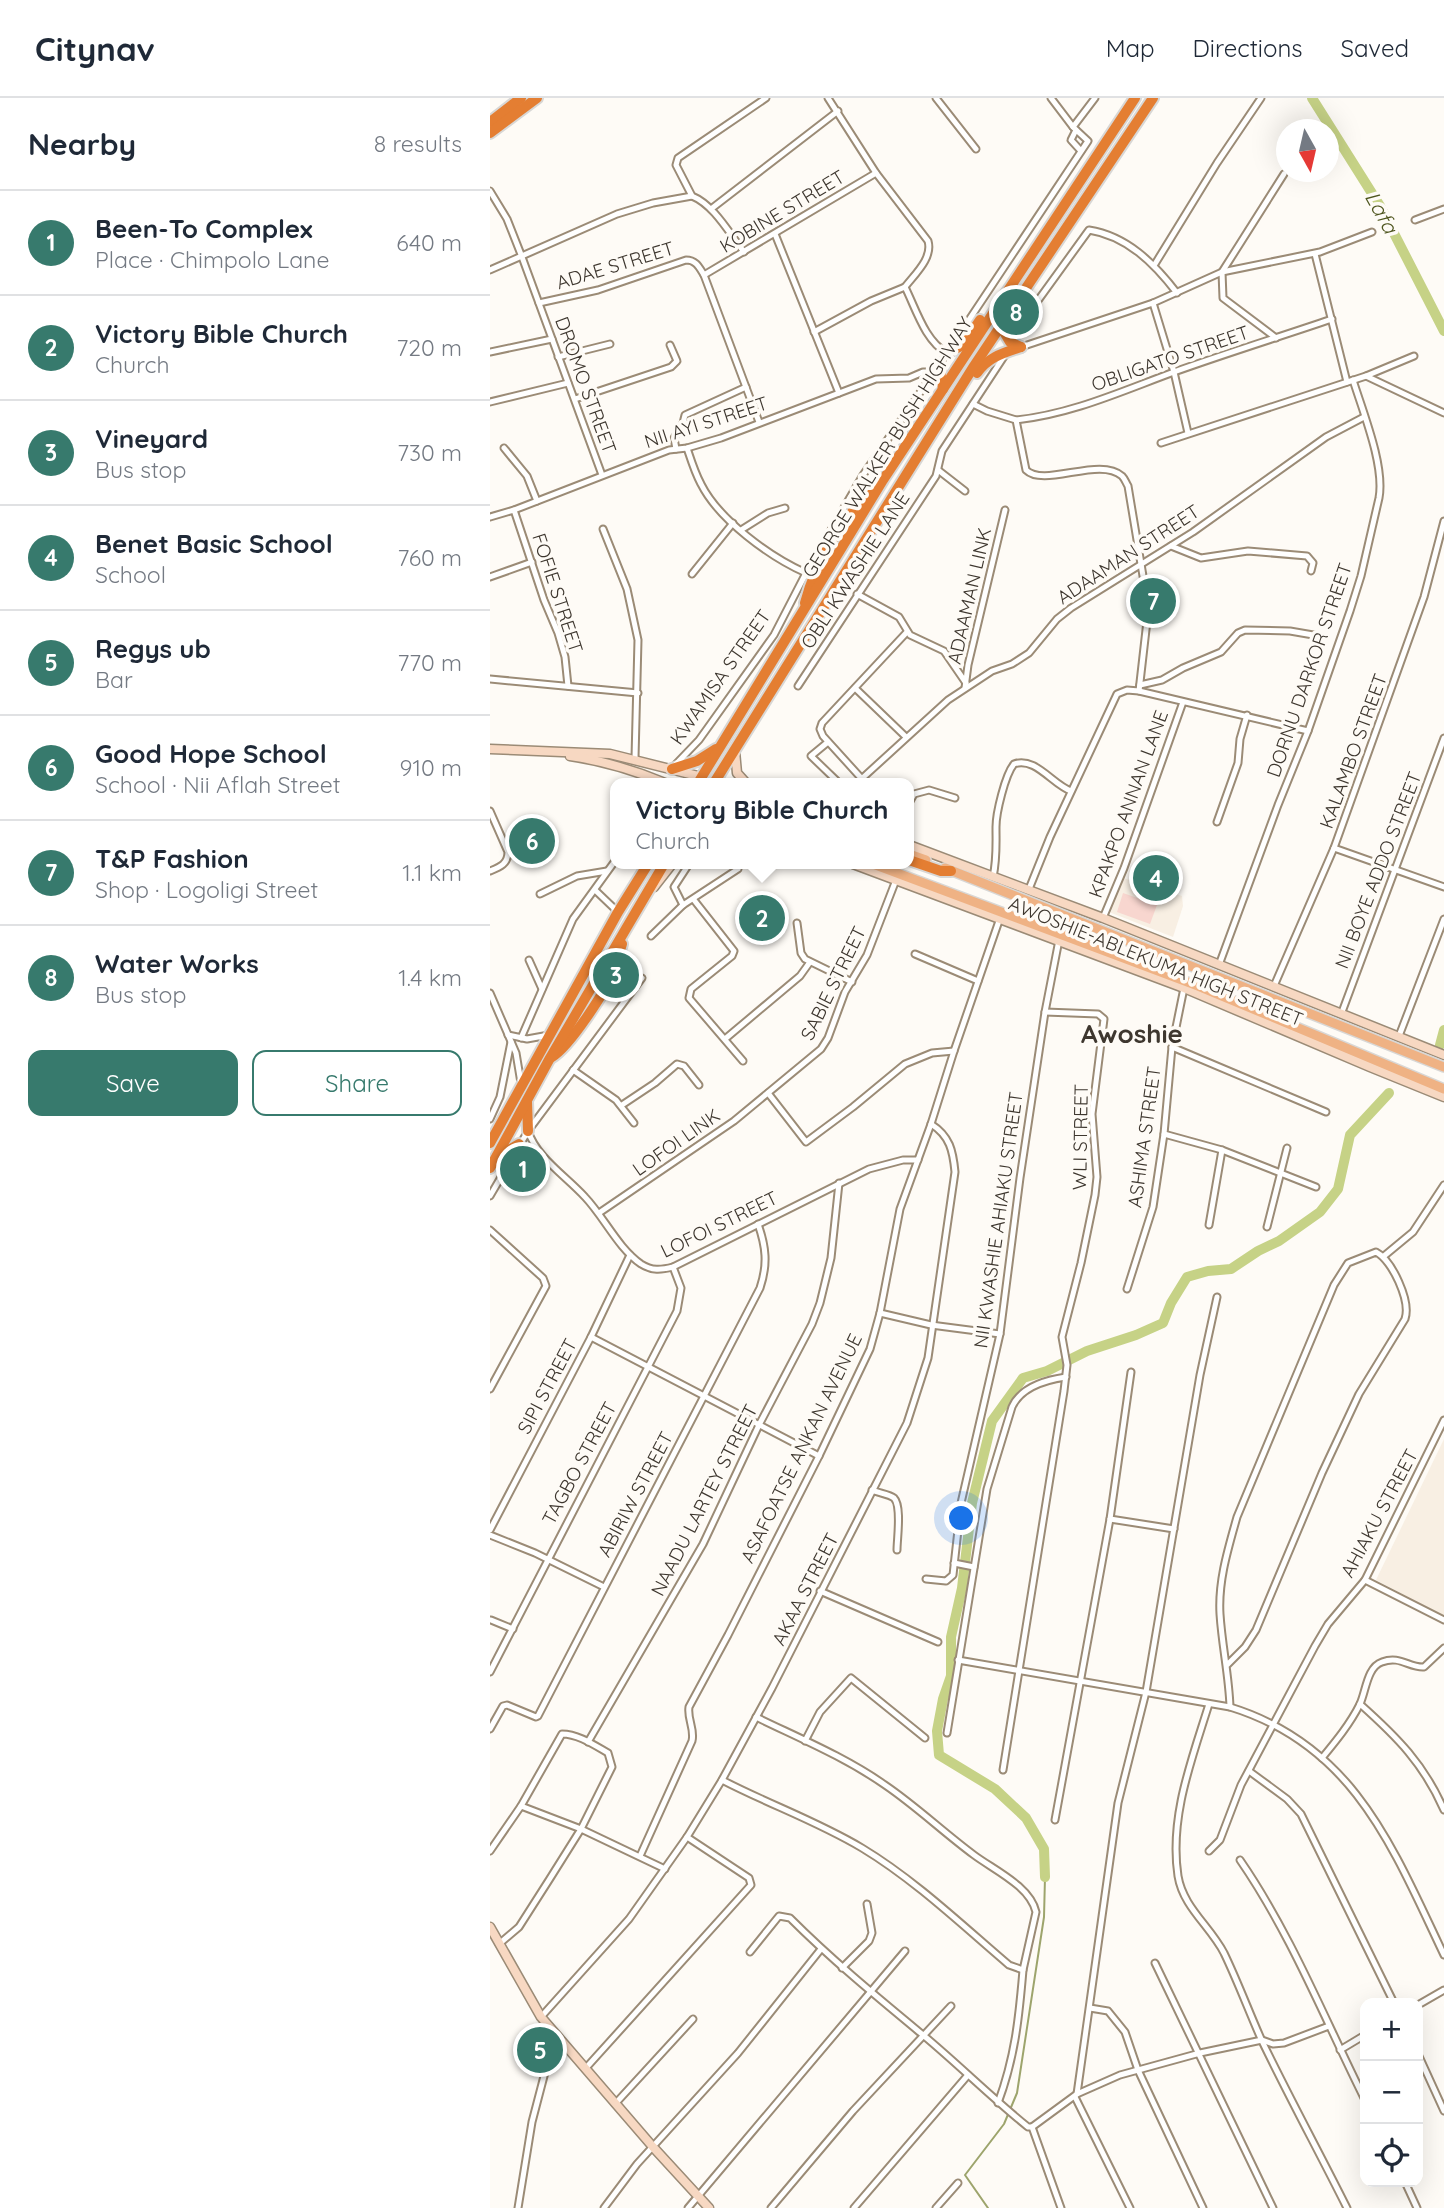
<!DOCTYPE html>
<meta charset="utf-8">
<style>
body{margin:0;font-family:Quicksand,sans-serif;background:#f2f2f3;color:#1f2937}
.controls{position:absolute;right:21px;bottom:21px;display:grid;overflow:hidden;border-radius:14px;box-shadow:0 7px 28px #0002}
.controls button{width:63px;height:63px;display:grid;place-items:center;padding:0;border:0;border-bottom:2px solid #e0e1e3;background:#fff;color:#1f2937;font:35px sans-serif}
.compass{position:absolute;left:786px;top:21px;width:63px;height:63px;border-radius:50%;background:#fff;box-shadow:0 7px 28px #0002;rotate:172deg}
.you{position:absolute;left:472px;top:1421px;width:24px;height:24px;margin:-18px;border:5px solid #fff;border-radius:50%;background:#1a73e8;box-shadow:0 0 0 10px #1a73e833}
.badge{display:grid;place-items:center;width:46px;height:46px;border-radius:50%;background:#377a6d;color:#fff;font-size:23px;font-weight:700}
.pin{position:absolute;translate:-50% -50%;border:4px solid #fff;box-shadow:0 2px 7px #0006}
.popup{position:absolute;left:120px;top:680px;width:304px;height:91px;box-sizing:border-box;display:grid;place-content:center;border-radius:14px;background:#fff;filter:drop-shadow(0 2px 5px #0005);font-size:23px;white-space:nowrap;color:#747a83}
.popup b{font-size:26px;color:#1f2937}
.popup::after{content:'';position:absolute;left:50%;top:100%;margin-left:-14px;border:14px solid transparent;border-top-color:#fff}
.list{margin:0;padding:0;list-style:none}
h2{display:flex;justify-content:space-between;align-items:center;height:91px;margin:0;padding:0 28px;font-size:30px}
h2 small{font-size:23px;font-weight:400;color:#747a83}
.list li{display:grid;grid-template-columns:46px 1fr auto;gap:21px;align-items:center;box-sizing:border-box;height:105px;padding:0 28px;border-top:2px solid #e0e1e3}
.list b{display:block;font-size:26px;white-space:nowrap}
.list p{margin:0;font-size:23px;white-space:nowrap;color:#747a83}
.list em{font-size:23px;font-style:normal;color:#747a83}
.actions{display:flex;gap:14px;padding:21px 28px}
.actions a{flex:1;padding:16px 0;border:2px solid #377a6d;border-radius:14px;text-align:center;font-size:24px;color:#377a6d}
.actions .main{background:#377a6d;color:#fff}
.icon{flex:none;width:38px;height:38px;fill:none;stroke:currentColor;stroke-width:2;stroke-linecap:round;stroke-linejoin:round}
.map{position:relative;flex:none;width:954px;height:2110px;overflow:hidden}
header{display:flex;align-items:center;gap:42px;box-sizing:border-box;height:98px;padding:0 35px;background:#fff;border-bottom:2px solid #e0e1e3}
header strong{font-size:33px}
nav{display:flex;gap:38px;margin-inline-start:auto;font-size:24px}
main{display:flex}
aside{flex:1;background:#fff}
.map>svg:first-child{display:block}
.built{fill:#f8efe3}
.green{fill:#f8d6cf}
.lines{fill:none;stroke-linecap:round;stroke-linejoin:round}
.stream{stroke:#9da46c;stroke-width:2}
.river{stroke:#c6d286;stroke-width:10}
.street-casing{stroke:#9b8b76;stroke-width:9}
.secondary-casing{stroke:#9b8b76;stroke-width:11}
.primary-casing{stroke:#d8d7d5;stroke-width:12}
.highway-casing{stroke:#d8d7d5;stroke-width:14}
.street{stroke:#fff;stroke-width:5}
.secondary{stroke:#f7d8c2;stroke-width:8}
.primary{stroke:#efb284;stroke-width:9}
.highway{stroke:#e47e32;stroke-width:10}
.labels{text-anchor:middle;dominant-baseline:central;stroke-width:7;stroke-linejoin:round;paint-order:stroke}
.street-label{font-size:19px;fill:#3e372f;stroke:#fefbf6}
.water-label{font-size:21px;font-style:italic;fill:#4e551e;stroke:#fefbf6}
.district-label{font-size:26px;font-weight:bold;fill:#3e372f;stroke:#fefbf6}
</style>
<header>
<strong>Citynav</strong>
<nav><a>Map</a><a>Directions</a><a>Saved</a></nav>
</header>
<main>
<aside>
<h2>Nearby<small>8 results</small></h2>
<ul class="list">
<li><span class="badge">1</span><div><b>Been-To Complex</b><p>Place · Chimpolo Lane</p></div><em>640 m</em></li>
<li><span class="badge">2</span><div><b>Victory Bible Church</b><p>Church</p></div><em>720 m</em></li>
<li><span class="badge">3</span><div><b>Vineyard</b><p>Bus stop</p></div><em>730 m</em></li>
<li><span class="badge">4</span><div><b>Benet Basic School</b><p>School</p></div><em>760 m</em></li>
<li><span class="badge">5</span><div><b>Regys ub</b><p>Bar</p></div><em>770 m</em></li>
<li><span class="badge">6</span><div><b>Good Hope School</b><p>School · Nii Aflah Street</p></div><em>910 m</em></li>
<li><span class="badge">7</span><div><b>T&amp;P Fashion</b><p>Shop · Logoligi Street</p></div><em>1.1 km</em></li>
<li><span class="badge">8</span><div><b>Water Works</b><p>Bus stop</p></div><em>1.4 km</em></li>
</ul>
<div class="actions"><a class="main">Save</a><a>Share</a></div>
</aside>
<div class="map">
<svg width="954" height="2110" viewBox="0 0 954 2110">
<rect width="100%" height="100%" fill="#fefbf6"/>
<g class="built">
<polygon points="633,780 692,798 693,808 683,839 619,814"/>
<polygon points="954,1341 954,1518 886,1482"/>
</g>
<polygon class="green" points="633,795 667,807 660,826 627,814"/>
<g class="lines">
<polyline class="stream" points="498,2110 475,2077 514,2026 527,1995 554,1819 555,1779"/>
<g class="river">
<polyline points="822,0 890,108 954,233"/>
<polyline points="950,947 954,932"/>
<polyline points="555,1779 554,1751 536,1720 505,1691 449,1657 447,1633 453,1601 461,1578 461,1539 472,1490 482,1405 502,1323 533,1280 557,1273 597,1253 646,1237 673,1225 681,1205 697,1179 718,1173 741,1171 768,1153 789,1143 830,1114 848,1091 860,1037 899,995"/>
</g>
<defs>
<g id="street">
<path d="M338,0L386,75L438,143C443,160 425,176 415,189"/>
<polyline points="446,0 486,51"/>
<polyline points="583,29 605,0"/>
<polyline points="586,32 581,42 591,53"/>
<polyline points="0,93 17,121 32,159 112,377"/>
<polyline points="221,111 348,13"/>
<polyline points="925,122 954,111"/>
<polyline points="285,136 349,295"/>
<path d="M254,154C239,135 224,107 202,98L186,67L188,60L276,0"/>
<polyline points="825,156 857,284"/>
<polyline points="665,166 727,65 771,0"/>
<polyline points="0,172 127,116 163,105 202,98"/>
<polyline points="214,177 386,75"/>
<path d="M415,189C426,211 435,243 457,255"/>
<path d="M49,205L108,192L196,162C206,162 209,169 214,177L269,324"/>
<polyline points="663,205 684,274 698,335"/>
<path d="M536,219L599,132C637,138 664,165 687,195"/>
<polyline points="324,234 381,203 415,189"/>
<polyline points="786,240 733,200 732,174 794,76"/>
<polyline points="531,249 663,205 732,174 830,154 882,134"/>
<polyline points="0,254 62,241"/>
<polyline points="68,259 120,246"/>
<polyline points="876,278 954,315"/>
<polyline points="85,301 181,269 187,263 180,247"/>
<polyline points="0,304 78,285"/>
<path d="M483,306L497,313L526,322L536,372C554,390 610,358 632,378C635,381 636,385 638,388L657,502V523L649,593"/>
<path d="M526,322C582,316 632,293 684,274C737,255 789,239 842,221"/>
<polyline points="671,345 876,278 924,258"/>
<polyline points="14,350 37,378 47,403"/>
<path d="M197,350C201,362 205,375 211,386C229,422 280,459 316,475"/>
<polyline points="186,351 184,340 193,325 195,317 256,289"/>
<polyline points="448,372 475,393"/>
<polyline points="24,412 54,502 68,535 75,559 78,588"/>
<polyline points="0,419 24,412 179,352 197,350 231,340 386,281 419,280 433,274 444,274"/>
<polyline points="113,431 137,491 148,542 145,660"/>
<polyline points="251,432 278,415 295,410"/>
<polyline points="681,448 711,460 758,453 817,458 823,465 821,473"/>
<polyline points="202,476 243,425"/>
<polyline points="0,479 42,464"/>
<polyline points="367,496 409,519 420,537 454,553 476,585"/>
<polyline points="0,581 148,595"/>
<polyline points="650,587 672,582 693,570 731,554 748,535 755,532 800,533 829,538"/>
<polyline points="308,588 446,378 452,353 515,257"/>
<polyline points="365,590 416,639"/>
<polyline points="475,590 478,567 515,412"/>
<polyline points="338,644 321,658 349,685"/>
<polyline points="186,666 209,642 284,537 316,475 373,377 449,267 598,43 583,29 561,0"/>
<polyline points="372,681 333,638 330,631 332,625 417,534"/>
<polyline points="367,685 458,602 502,573 522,566 539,555 567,521 581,510 703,434 836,339 874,319"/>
<polyline points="419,705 424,696 439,692 465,700"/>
<path d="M0,713L18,754C18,766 10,769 0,773"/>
<polyline points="727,724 748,665 750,641 757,617"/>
<polyline points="844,750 954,789"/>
<path d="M503,779C507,761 506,747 506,729C506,715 515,677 524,666C545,658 563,687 581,693"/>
<polyline points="539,791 560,739 627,596 637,592 649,593 818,633"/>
<polyline points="105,792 128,814"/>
<polyline points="50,796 87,778 117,773"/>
<polyline points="204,802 244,853 242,858 201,891 199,900 253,963"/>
<polyline points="193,807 184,789 199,766"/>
<polyline points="613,820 634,770 693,604"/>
<polyline points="307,825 311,855 315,861 362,884"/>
<polyline points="161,838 193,807 248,771"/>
<polyline points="425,856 488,883"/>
<polyline points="39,862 52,891"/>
<path d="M729,867L788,707L818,633L860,513L871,478L889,400C895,368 873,314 863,282"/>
<polyline points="784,888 844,750 934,499 954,423"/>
<polyline points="0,895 26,955 31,985"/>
<polyline points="852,914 954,640"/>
<polyline points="18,937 37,941 59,937"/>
<polyline points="909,938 954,821"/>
<polyline points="31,940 83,821 125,763"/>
<polyline points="235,941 310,878 320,864"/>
<polyline points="682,949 836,1014"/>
<polyline points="83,972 126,1002 144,1025"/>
<polyline points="278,995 316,1044 363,1009 415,966 442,955 464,953"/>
<polyline points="132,1007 165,985 187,966 194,968 209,987"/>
<polyline points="0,1021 10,999 21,944"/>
<path d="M38,1033C47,1060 76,1078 95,1099C114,1119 128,1150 151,1166C162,1173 171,1172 183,1169L379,1071L413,1062H428"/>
<polyline points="674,1036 732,1052 826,1089"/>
<polyline points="0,1098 38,1033 152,880"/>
<polyline points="109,1115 244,1023 331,951 338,940 355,894 377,857 406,782"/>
<polyline points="719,1127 732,1052"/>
<polyline points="777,1129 797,1050"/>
<polyline points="0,1132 53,1180 56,1188 0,1291"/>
<polyline points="894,1158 923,1134 954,1087"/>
<polyline points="637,1191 663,1109 674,1036 682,949 694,890"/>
<polyline points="390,1215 441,1227 510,1236"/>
<polyline points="101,1239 329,1358"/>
<path d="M382,1392C388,1395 399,1396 404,1400C412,1408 407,1441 407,1452"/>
<polyline points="620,1421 684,1431"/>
<polyline points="0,1432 101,1239 140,1157"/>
<polyline points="0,1437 45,1455 114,1489"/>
<polyline points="464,1465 484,1469"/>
<polyline points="436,1481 456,1483 463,1477 471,1405 510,1236 530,1080 555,914 569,842"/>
<polyline points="875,1482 954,1522"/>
<polyline points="330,1493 448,1544"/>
<polyline points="1,1522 23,1531"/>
<path d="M468,1562L740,1609C864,1647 903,1750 954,1857"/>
<path d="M737,1567L755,1549L766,1532L832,1375L869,1296L915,1221C921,1203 902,1162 886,1154L858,1165L844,1187L747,1419C738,1451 728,1483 730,1516C732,1548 739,1578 740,1609"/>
<polyline points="0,1574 187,1213 191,1190 183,1169"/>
<path d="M719,1606C702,1661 679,1719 688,1778C693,1809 720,1828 734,1855C748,1884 759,1914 772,1943C799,1999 829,2054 857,2110"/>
<path d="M870,1606C907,1639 934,1666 954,1712"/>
<path d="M0,1631L13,1608L17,1607L46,1619L48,1618L270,1190C278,1166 276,1149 268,1126"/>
<path d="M457,1635L497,1391L522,1309C531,1289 555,1282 576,1279"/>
<polyline points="315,1643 330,1614 361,1580 435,1640"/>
<polyline points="98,1644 213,1446 269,1327 322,1226 330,1205 341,1160 349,1085"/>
<path d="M832,1660C846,1643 860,1626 870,1606C876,1593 877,1569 892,1564C910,1557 919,1570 934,1569L954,1550"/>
<polyline points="513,1672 574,1293 577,1267 572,1239 591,1165 605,1097 607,1079 602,1016 614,921 608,916 555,914"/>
<polyline points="759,1673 797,1701 811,1716 904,1905"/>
<path d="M232,1682C278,1706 327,1723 372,1750C425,1782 472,1827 519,1867L533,1872L546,1814C540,1788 504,1772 484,1757C453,1734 426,1708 395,1687C355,1659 309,1640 266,1619"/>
<polyline points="31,1708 91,1731 175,1771"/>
<polyline points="565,1722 620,1421 641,1274"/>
<path d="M0,1753L31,1708L72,1636C88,1636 104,1647 118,1655L122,1669L91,1731L59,1782L29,1829L9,1846"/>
<polyline points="719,1753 730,1742 751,1687 825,1548 838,1526 875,1482 954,1322"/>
<path d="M150,1758L202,1643C205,1631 197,1621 199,1609L238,1537L329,1358L380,1251L390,1215L410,1111L441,1026L464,953L510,820"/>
<path d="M750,1762C801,1836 835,1922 875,2002"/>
<path d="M260,1854L289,1818L300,1820C342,1862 387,1899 433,1937C469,1967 502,2000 538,2029H542L571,2110"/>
<polyline points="665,1865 783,2110"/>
<polyline points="352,1870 379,1843 382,1835 377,1806"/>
<polyline points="928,1907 954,1892"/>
<polyline points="600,1910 618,1913 635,1934 648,1972 713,2110"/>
<path d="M51,1919L139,1821L197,1739L232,1682L282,1590L417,1325L438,1260L465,1074C463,1053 460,1038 441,1026"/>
<polyline points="850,1952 875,1937"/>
<polyline points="928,1956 954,2013"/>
<polyline points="95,1971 261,1787 259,1780 197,1739"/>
<polyline points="587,1996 628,1705 656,1594 710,1277 727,1199"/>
<polyline points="585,1999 640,2110"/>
<path d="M508,2005C525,1959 529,1920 533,1872"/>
<polyline points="125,2006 203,1921"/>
<polyline points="542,2029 587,1996 630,1977 710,1955 772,1942 783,1946 794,1945 839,1928"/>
<polyline points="915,2084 927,2110"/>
<polyline points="28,2110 42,2024 65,1936"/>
<polyline points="114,2110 147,2066 248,1955 331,1851"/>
<polyline points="198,2110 415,1853"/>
<polyline points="281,2110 363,2013 461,1908"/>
<polyline points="364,2110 478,1977"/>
<polyline points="446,2110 468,2085"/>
</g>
<g id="secondary">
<polyline points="0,651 120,656 212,679"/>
<polyline points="245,653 247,675 256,685"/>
<path d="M80,658C114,663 144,672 175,685"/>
<polyline points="419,747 613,820 954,957"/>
<polyline points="363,766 694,890 880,969 954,999"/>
<polyline points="164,789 182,766"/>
<polyline points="0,1829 51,1919 163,2049 219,2110"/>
</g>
<g id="primary">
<polyline points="419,756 436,762"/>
<polyline points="383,766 708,888 954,991"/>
<polyline points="455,770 954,969"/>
</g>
<g id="highway">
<polyline points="0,24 31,0"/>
<polyline points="0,35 47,0"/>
<polyline points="511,229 520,244 531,249"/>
<polyline points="457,255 473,247 490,222"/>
<polyline points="449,267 453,291"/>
<path d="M487,275C498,259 513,255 531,249"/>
<path d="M315,505C326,463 352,420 384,391"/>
<polyline points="182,671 207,663 226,651"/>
<polyline points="208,685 393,382 645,0"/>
<polyline points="224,685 484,268 663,0"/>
<polyline points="419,762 451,773 461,773"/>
<path d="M62,959C80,948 115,894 124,873C127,865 129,855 132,846"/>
<polyline points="37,1004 38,1033"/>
<polyline points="0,1045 128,814 158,766"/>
<polyline points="7,1059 29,1046"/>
<polyline points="0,1070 60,960 174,766"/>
</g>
</defs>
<use href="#street" class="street-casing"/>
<use href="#secondary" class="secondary-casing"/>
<use href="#primary" class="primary-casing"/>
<use href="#highway" class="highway-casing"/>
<use href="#street" class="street"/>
<use href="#secondary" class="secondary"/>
<use href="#primary" class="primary"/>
<use href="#highway" class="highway"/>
</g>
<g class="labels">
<g class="street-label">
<text transform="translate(292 113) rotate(-31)">KOBINE STREET</text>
<text transform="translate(125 167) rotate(-17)">ADAE STREET</text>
<text transform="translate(680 260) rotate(-19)">OBLIGATO STREET</text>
<text transform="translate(96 287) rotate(70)">DROMO STREET</text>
<text transform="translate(216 324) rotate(-18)">NII AYI STREET</text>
<text transform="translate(397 349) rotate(-58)">GEORGE WALKER BUSH HIGHWAY</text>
<text transform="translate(638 456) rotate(-33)">ADAAMAN STREET</text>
<text transform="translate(365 472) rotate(-57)">OBLI KWASHIE LANE</text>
<text transform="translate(68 495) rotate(72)">FOFIE STREET</text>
<text transform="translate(479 498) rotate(-77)">ADAAMAN LINK</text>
<text transform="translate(819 572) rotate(-71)">DORNU DARKOR STREET</text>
<text transform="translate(230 579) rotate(-55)">KWAMISA STREET</text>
<text transform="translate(863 653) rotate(-70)">KALAMBO STREET</text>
<text transform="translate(638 706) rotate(-70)">KPAKPO ANNAN LANE</text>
<text transform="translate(888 772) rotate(-69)">NII BOYE ADDO STREET</text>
<text transform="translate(666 863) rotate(22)">AWOSHIE-ABLEKUMA HIGH STREET</text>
<text transform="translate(343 885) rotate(-64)">SABIE STREET</text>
<text transform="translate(590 1039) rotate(-89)">WLI STREET</text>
<text transform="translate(654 1039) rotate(-82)">ASHIMA STREET</text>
<text transform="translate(186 1044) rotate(-35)">LOFOI LINK</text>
<text transform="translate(508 1122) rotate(-82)">NII KWASHIE AHIAKU STREET</text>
<text transform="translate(229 1126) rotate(-26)">LOFOI STREET</text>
<text transform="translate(57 1288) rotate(-62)">SIPI STREET</text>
<text transform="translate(311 1350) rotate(-64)">ASAFOATSE ANKAN AVENUE</text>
<text transform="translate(89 1365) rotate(-62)">TAGBO STREET</text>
<text transform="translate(145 1396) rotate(-62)">ABIRIW STREET</text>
<text transform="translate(214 1402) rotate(-63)">NAADU LARTEY STREET</text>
<text transform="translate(889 1415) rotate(-62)">AHIAKU STREET</text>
<text transform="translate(315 1491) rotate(-63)">AKAA STREET</text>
</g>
<g class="water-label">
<text transform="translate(892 114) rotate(61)">Lafa</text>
</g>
<g class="district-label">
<text x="642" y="935">Awoshie</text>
</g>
</g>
</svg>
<div class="controls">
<button>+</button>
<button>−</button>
<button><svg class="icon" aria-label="locate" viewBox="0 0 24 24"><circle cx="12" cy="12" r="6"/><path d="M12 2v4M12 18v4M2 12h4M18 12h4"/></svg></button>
</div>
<svg class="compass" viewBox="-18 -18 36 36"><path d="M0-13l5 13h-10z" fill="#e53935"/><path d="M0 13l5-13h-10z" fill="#747a83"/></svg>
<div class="you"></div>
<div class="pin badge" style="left:33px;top:1071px">1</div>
<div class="pin badge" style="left:272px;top:820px">2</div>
<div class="popup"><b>Victory Bible Church</b>Church</div>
<div class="pin badge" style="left:126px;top:877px">3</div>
<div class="pin badge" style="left:666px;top:780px">4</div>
<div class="pin badge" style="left:50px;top:1952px">5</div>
<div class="pin badge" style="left:42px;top:743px">6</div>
<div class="pin badge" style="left:663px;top:503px">7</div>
<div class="pin badge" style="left:526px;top:214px">8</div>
</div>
</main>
